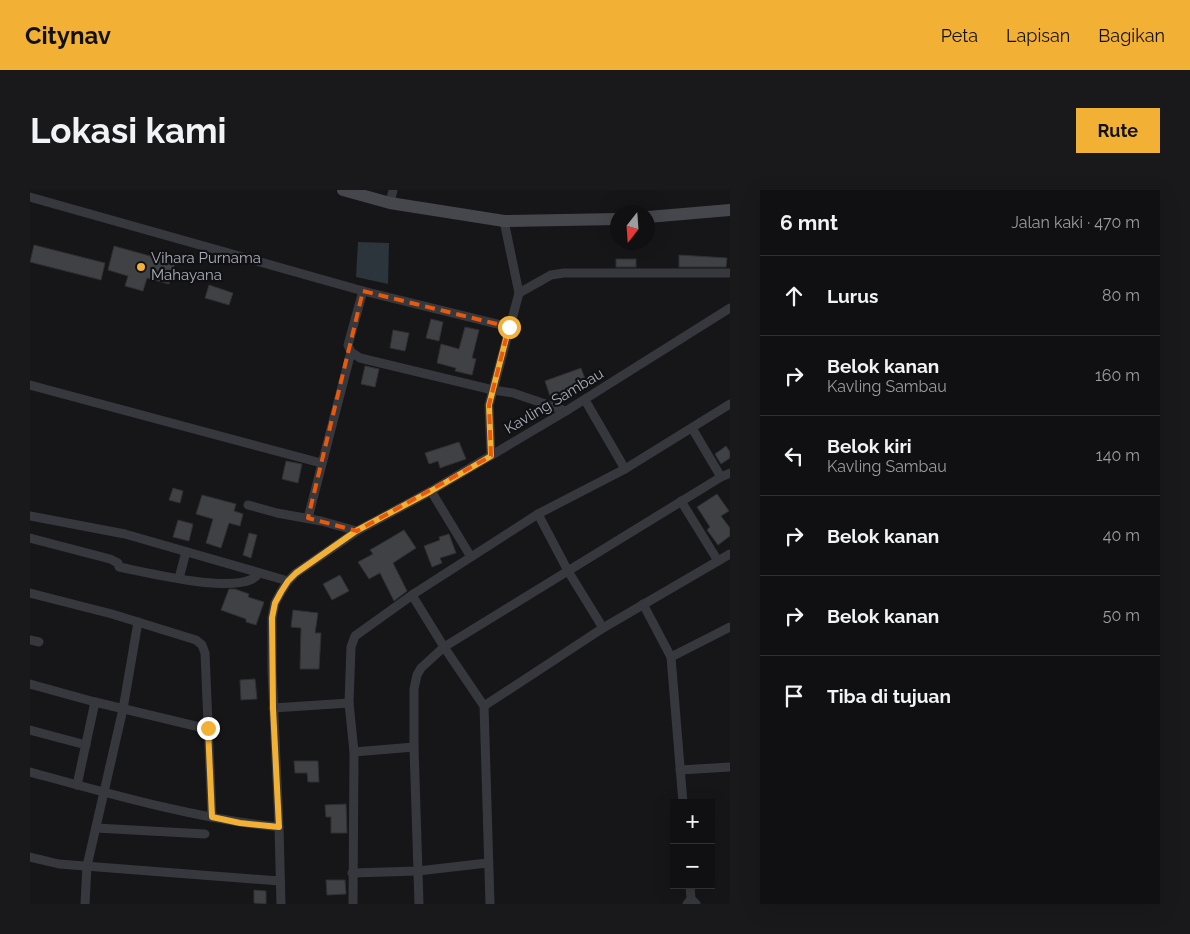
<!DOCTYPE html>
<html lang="id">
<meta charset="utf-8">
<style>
body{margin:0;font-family:Raleway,sans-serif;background:#19191b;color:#f1f3f6}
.controls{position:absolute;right:15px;bottom:15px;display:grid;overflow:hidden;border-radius:0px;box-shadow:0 5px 20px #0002}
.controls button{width:45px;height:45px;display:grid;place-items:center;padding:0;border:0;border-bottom:1px solid #303032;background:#101012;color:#f1f3f6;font:25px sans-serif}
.compass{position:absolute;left:580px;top:15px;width:45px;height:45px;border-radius:50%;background:#101012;box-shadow:0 5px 20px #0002;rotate:197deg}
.stop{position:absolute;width:15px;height:15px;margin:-11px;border:4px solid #f2b134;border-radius:50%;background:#fff}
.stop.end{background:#f2b134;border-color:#fff;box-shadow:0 1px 5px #0008}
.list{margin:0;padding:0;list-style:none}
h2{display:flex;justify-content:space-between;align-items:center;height:65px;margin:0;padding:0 20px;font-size:21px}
h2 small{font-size:16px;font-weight:400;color:#9c9d9f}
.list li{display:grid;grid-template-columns:32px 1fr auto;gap:15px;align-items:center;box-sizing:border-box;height:80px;padding:0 20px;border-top:1px solid #303032}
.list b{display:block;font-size:19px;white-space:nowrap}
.list p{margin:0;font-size:16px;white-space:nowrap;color:#9c9d9f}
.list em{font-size:16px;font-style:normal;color:#9c9d9f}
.icon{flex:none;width:28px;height:28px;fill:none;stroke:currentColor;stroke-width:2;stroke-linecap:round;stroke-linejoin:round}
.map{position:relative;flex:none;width:700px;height:714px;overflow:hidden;border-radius:0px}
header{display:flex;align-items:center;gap:30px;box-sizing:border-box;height:70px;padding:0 25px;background:#f2b134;color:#111}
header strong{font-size:24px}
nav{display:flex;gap:28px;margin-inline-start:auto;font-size:18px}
.intro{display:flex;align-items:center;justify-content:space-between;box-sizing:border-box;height:120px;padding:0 30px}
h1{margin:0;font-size:35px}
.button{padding:12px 22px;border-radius:0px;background:#f2b134;color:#111;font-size:18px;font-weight:700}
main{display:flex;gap:30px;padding:0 30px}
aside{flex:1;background:#101012;border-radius:0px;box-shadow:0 5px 20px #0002}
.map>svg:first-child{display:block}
.water{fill:#2c353c}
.building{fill:#404145;stroke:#303034}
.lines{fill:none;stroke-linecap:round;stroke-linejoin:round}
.street{stroke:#37383d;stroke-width:9}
.secondary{stroke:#45474d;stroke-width:12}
.route{stroke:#f2b134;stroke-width:6}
.marked{fill:none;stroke:#e8590c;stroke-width:4;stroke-dasharray:10 6;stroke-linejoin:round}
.poi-dot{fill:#f2b134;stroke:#111113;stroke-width:2}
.labels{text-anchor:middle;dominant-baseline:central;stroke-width:4.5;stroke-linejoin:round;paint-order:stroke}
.poi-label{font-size:15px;fill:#a8adb8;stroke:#111113;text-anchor:start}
.street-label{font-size:15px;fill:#a8adb8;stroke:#111113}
</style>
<header>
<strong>Citynav</strong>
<nav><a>Peta</a><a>Lapisan</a><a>Bagikan</a></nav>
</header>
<div class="intro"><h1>Lokasi kami</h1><a class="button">Rute</a></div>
<main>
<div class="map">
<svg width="700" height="714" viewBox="0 0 700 714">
<rect width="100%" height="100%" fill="#161618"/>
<polygon class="water" points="328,52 359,53 358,94 326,87"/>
<g class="building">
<polygon points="4,55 75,73 71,90 0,72"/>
<polygon points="84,56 145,73 139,94 117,88 113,101 95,96 98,86 78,80"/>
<polygon points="649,65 697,68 696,77 649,77"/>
<rect x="586" y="69" width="20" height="8"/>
<polygon points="179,95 203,103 199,115 175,108"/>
<polygon points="401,129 413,132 409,151 396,148"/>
<polygon points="435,137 449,140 442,168 446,169 442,185 425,181 426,178 407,173 411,154 429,159"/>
<polygon points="363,140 379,143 375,161 360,158"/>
<polygon points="335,176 349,179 345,197 331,194"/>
<polygon points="551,178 558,197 521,209 515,191"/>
<polygon points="429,252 436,269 410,278 408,271 399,274 395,263"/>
<polygon points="696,256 700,262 700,268 691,274 685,264"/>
<polygon points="256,271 272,274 268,293 252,289"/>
<polygon points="143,298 153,301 150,313 139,310"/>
<polygon points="687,304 699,321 691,326 700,338 700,346 688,355 677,340 680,337 667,317"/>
<polygon points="172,305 206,314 204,321 213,324 210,336 199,333 191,358 176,353 183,329 166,324"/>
<polygon points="148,330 163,334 159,351 143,347"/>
<polygon points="374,340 386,358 363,373 377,401 364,411 350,383 339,389 328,372 343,364 340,360"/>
<polygon points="219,343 227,345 221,368 213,365"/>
<polygon points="419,344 426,363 410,368 412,373 402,377 394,356 410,350 409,347"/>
<polygon points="310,385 319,401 302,410 293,394"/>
<polygon points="199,399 205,399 219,404 218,407 234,412 226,435 216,432 216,429 191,420"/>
<polygon points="263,420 288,423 285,443 291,443 289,479 270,479 271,438 261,437"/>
<polygon points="225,489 227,509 211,510 210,490"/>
<polygon points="264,571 288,571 289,592 278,592 277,583 265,583"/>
<polygon points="316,614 317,643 301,643 301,627 296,627 295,615"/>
<polygon points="296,690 315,690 316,704 297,705"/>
<polygon points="224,700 236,701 236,714 224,713"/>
</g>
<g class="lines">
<g class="street">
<polyline points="0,7 333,101 479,137"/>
<polyline points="360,13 363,0"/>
<polyline points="489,103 521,85 534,83 700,83"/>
<polyline points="321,162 330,168 463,200 483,203 536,221"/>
<polyline points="0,195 291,273"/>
<polyline points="555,210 595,279"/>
<polyline points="662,238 691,287"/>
<polyline points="461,266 459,215 489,103 474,31"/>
<polyline points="401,301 441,367"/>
<polyline points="651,311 688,371"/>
<polyline points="218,315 247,323 291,331 327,341"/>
<polyline points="508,324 538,381 573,438"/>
<polyline points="0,326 95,344 258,391"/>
<polyline points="278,328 321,162 318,155 333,101"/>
<path d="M0,348L80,369L88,373L89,377C120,383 192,401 220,390C223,389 227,386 229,383"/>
<polyline points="149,388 156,362"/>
<polyline points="0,403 82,424 166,450 172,455 175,463 182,627"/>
<polyline points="382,405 414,457 454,516 460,714"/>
<polyline points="613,414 641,467 653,613"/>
<polyline points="0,450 9,452"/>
<polyline points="641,467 700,437"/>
<polyline points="0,494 65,512 178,539"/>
<polyline points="454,516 573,438 700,364"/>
<polyline points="243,518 319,513"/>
<polyline points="0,540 56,555"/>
<polyline points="324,562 384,557"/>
<polyline points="650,580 700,577"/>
<path d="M0,582C80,604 167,629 249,637"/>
<polyline points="47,595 65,512"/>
<polyline points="66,638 175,644"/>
<polyline points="0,667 29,674 250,691"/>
<polyline points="322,683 388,681 457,673"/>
<polyline points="660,695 661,709"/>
<polyline points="55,714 57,676 93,519 108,432"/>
<polyline points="251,714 249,637 242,480 242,428 245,413 251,402 258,391 266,383 327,341 401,301 536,221 700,118"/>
<polyline points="323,714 324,562 319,513 321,457 325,446 385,403 508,324 595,279 700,214"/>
<polyline points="389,714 384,557 384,499 387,485 391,478 414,457 691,287 700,283"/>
<polyline points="657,714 661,709 666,714"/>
</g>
<g class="secondary">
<polyline points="313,0 360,13 474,31 588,29"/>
<polyline points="618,27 700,20"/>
</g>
</g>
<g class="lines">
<polyline class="route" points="178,538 182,627 210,633 249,637 243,518 242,428 245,413 251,402 258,391 266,383 326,341 401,301 461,266 459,215 479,137"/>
</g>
<path class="marked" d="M333,101L479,137L459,215L461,266L327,341L278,328Z"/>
<circle class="poi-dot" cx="111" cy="77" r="5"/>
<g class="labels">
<g class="poi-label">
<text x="121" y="68">Vihara Purnama<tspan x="121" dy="17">Mahayana</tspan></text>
</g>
<g class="street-label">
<text transform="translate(524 211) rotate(-31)">Kavling Sambau</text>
</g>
</g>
</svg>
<div class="controls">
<button>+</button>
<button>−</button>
</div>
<svg class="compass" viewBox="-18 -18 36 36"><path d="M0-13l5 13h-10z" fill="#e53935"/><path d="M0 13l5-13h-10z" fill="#9c9d9f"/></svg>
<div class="stop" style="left:479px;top:137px"></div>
<div class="stop end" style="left:178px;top:538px"></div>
</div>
<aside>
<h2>6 mnt<small>Jalan kaki · 470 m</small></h2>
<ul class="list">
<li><svg class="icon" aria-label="ahead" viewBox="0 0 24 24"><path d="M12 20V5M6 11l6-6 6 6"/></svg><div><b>Lurus</b></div><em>80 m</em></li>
<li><svg class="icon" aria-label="right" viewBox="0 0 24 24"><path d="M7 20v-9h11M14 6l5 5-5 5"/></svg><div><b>Belok kanan</b><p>Kavling Sambau</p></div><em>160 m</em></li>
<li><svg class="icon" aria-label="left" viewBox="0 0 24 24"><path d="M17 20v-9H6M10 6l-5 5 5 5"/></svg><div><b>Belok kiri</b><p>Kavling Sambau</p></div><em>140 m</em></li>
<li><svg class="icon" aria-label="right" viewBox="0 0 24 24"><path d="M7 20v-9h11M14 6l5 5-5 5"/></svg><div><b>Belok kanan</b></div><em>40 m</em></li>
<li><svg class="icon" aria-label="right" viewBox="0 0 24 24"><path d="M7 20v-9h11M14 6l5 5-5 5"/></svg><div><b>Belok kanan</b></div><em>50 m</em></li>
<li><svg class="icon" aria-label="arrive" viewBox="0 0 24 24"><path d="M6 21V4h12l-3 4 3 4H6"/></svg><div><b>Tiba di tujuan</b></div></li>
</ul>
</aside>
</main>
